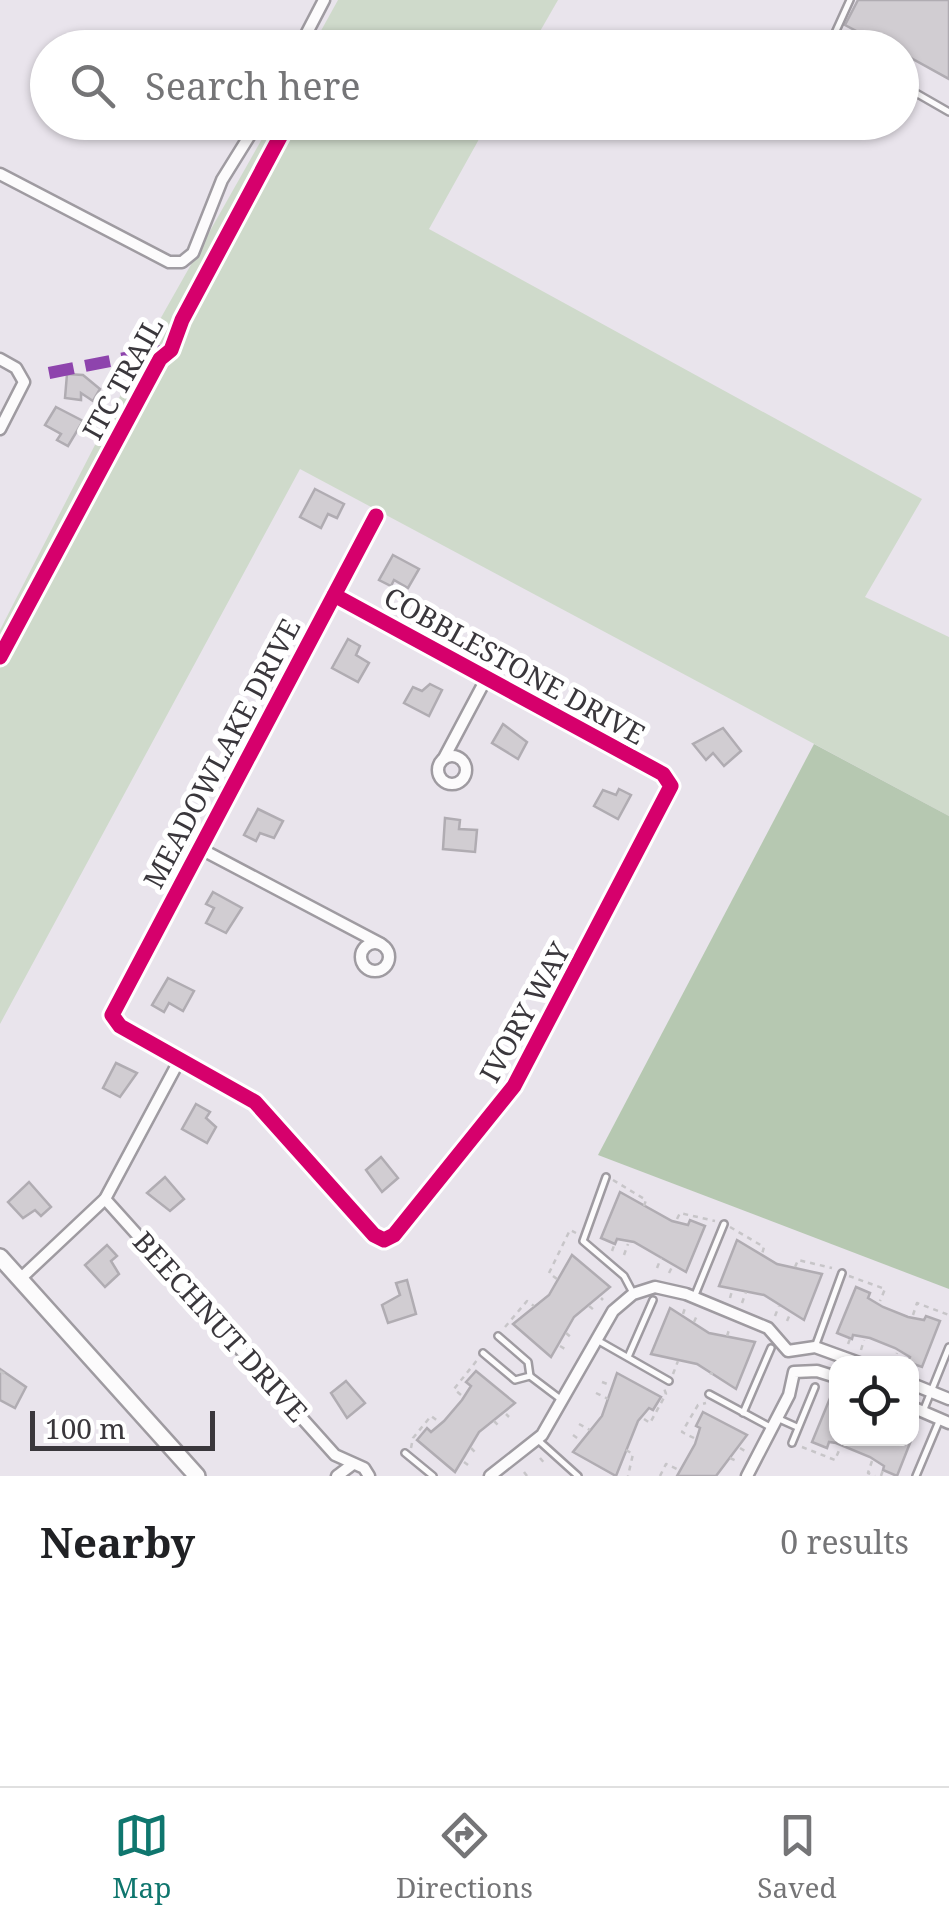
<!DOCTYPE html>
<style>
body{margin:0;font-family:"Noto Serif",serif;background:#f6f6f6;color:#202124}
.controls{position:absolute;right:30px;bottom:30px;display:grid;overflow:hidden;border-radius:20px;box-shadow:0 2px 8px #0004}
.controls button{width:90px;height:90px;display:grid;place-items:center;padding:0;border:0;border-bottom:2px solid #e0e0e0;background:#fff;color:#202124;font:50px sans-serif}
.scale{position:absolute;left:30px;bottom:25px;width:185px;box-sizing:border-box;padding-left:10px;border:5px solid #3a373c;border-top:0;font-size:28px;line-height:35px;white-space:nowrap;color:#3a373c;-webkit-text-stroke:8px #fff;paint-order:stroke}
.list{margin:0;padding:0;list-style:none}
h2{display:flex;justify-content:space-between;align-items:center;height:130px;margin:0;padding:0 40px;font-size:42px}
h2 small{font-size:32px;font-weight:400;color:#757577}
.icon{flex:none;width:55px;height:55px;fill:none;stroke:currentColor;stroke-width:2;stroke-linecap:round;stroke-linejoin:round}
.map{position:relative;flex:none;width:949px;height:1476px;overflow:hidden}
.search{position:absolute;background:#fff;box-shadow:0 2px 8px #0004;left:30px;right:30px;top:30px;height:110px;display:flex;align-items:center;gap:25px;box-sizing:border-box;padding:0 35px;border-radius:55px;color:#757577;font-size:38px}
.sheet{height:310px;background:#fff}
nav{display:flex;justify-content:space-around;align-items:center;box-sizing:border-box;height:140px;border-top:2px solid #e0e0e0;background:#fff;font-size:28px;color:#757577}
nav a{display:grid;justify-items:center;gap:5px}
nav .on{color:#0f766e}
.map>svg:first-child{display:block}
.green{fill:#cfdacb}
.forest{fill:#b6c8b1}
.building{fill:#d1cdd2;stroke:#b0acb2;stroke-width:2.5}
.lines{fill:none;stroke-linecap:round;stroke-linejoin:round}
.lane-casing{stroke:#9f9ba1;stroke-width:10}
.street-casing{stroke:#9f9ba1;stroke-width:15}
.secondary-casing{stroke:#9f9ba1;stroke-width:20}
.path{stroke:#c7c5c8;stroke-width:2.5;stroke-dasharray:5 5;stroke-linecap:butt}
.lane{stroke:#fcfbfc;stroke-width:5}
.street{stroke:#fcfbfc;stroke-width:10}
.secondary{stroke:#fcfbfc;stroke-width:15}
.quiet{stroke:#8e44ad;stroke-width:12;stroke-dasharray:25 12;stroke-linecap:butt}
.cycleway-casing{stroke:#fff;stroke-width:21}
.cycleway{stroke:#d6006c;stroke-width:15}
.labels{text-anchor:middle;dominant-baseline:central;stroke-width:10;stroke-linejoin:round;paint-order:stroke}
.street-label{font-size:28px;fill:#3a373c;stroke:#fff}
</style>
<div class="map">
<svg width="949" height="1476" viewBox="0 0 949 1476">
<rect width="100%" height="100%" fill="#e9e4ec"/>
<g class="green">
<polygon points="338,0 558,0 531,47 312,47"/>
<polygon points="271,123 488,123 429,229 922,499 865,597 949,637 949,816 300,469 0,1024 0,630 154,330"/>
</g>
<polygon class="forest" points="814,744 949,816 949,1289 598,1155"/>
<g class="building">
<polygon points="858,0 949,0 949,79 902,53 902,48 883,43 880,48 853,45 860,33 845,25"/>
<polygon points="67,374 83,375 100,389 93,401 81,393 81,400 65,398"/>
<polygon points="56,407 83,421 68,446 57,440 61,434 45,425"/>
<polygon points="315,489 344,504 337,518 328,514 321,528 300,517"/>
<polygon points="393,555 419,569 408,588 394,580 391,586 379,580"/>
<polygon points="348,639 360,646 356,655 369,663 358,682 332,668"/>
<polygon points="430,684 442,690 429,716 404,703 413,687 422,691"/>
<polygon points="503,724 527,742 518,759 492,743"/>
<polygon points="723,728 741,751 724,766 713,753 706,760 693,744"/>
<polygon points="619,789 631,795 618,819 594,806 603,790 616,795"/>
<polygon points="258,809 283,821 274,838 260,833 256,841 244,835"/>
<polygon points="445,818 460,820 459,829 477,830 475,852 443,849"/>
<polygon points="213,892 242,908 226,933 206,923 214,908 206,904"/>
<polygon points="168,978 194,991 183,1011 169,1003 164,1012 152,1005"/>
<polygon points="116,1063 137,1073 120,1097 103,1088"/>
<polygon points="196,1104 210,1112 206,1118 216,1127 207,1143 182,1129"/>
<polygon points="381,1157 398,1178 382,1192 366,1170"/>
<polygon points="165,1177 184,1199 170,1211 147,1193"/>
<polygon points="29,1182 51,1207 41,1216 35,1210 23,1218 8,1202"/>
<polygon points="620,1192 672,1221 688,1225 690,1220 705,1226 686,1272 634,1242 617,1239 615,1244 601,1238"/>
<polygon points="737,1240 777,1264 822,1274 804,1320 764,1295 719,1286"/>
<polygon points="107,1245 117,1256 111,1261 119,1274 105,1287 85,1265"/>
<polygon points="572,1255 610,1287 574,1317 551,1357 513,1324 549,1295"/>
<polygon points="407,1280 416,1314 388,1323 382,1305 400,1295 396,1283"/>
<polygon points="856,1287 870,1293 868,1298 883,1307 908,1317 924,1320 926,1316 940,1321 922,1367 908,1362 910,1357 895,1348 870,1338 853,1335 852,1339 837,1333"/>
<polygon points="670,1308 709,1333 755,1342 736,1389 697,1364 651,1354"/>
<polygon points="0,1369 26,1387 15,1408 0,1400"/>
<polygon points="476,1371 515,1403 479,1432 455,1472 417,1440 427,1428 431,1432 444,1421 462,1400 471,1386 466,1382"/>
<polygon points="617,1373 661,1397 653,1410 649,1408 638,1421 616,1476 573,1452 602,1416"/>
<polygon points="346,1381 365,1403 347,1418 331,1393"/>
<polygon points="835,1386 836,1438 912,1438 897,1476 883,1470 884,1466 870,1457 836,1443 829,1442 827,1448 812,1442"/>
<polygon points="703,1412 747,1435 716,1476 677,1476 695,1444 700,1428 696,1426"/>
</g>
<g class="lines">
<defs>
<g id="lane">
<polyline points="841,48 835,33 850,0"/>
<polyline points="902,85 949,112"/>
<polyline points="606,1177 583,1241 624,1276 633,1293"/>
<polyline points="695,1295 724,1224"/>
<polyline points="597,1340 669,1381"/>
<polyline points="815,1347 842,1273"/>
<polyline points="483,1353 515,1380 530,1376 528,1362 498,1336"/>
<polyline points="628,1357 653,1300"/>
<polyline points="530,1376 563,1401"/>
<polyline points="709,1394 772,1428"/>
<polyline points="924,1409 949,1347"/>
<polyline points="743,1413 771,1348"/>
<polyline points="777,1418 797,1427"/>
<polyline points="538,1440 578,1476"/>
<polyline points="792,1443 815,1387"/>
<polyline points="405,1453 433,1476"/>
<polyline points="916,1476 940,1419"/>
</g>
<g id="street">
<polyline points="299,48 324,0"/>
<polyline points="0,174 169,262 182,262 193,253 222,180 258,122"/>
<polyline points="0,359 16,368 24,382 0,429"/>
<polyline points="334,595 663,774 671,786 514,1086 394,1235 384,1240 374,1235 255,1102 120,1026 112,1015 376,516"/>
<circle cx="452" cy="770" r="14"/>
<polyline points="444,758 487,677"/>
<polyline points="199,848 381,944"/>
<circle cx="375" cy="957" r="14"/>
<polyline points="105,1199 335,1455 364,1468 369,1476"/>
<polyline points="20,1279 105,1199 180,1059"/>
<polyline points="912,1384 949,1399"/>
<polyline points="912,1407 949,1423"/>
<polyline points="337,1476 353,1464"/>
<polyline points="490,1476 542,1435 613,1311 633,1294 655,1287 686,1294 768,1328 788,1351 815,1347 862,1364"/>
<polyline points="747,1476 789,1395 794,1372 817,1371 836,1377"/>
</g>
<polyline id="secondary" points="0,1257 197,1476"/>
</defs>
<use href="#lane" class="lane-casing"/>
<use href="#street" class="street-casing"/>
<use href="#secondary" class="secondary-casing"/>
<g class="path">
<polyline points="613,1180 646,1200 644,1206"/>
<polyline points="677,1219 680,1213 715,1221"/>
<polyline points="730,1227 764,1247 762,1254"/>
<polyline points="612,1251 615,1243"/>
<polyline points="624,1255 628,1244"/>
<polyline points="795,1267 798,1260 832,1268"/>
<polyline points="657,1268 661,1258"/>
<polyline points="669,1273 672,1267"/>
<polyline points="849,1276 885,1289 880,1301"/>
<polyline points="557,1279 549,1273 570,1230 576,1233"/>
<polyline points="601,1298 603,1300"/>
<polyline points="730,1298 732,1291"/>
<polyline points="742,1303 746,1292"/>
<polyline points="589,1306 594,1310"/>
<polyline points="683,1314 685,1308"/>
<polyline points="913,1315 917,1303 949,1315"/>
<polyline points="775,1316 779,1306"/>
<polyline points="787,1321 790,1314"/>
<polyline points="694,1322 698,1313"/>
<polyline points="505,1327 527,1301 534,1306"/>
<polyline points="566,1333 573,1339"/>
<polyline points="727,1336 730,1327"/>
<polyline points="848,1344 850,1339"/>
<polyline points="560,1346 565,1349"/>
<polyline points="861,1350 864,1340"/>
<polyline points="893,1363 897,1353"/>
<polyline points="882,1364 884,1359"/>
<polyline points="908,1364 908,1362"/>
<polyline points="0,1371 6,1375"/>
<polyline points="710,1373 713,1374"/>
<polyline points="673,1374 678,1361"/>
<polyline points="602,1382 610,1385"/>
<polyline points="596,1393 608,1399"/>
<polyline points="461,1395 454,1389 478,1359"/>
<polyline points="506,1414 509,1417"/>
<polyline points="644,1419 650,1423 666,1394 664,1388"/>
<polyline points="494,1421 500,1427"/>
<polyline points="579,1424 590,1430"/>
<polyline points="573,1435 580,1440"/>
<polyline points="694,1438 682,1432 698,1405 706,1403"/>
<polyline points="802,1447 835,1460 840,1448"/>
<polyline points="411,1448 413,1438 431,1416 439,1422"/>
<polyline points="471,1448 477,1454"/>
<polyline points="740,1448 745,1451"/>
<polyline points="626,1450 633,1454 628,1476"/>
<polyline points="540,1458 546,1465"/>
<polyline points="730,1458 739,1462"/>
<polyline points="872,1461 868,1473 875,1476"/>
<polyline points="464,1462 468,1465"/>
<polyline points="524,1472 527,1476"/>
<polyline points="660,1476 666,1464 677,1469"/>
<polyline points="881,1476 883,1470"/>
</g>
<use href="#lane" class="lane"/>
<use href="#street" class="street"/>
<use href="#secondary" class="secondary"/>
<polyline class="quiet" points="49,373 166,350"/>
<defs>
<g id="cycleway">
<polyline points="334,595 663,774 671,786 514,1086 394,1235 384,1240 374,1235 255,1102 120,1026 112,1015 376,516"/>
<polyline points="0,657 160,359 171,350 182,320 288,122"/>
</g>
</defs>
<use href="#cycleway" class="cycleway-casing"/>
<use href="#cycleway" class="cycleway"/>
</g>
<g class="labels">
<g class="street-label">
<text transform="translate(122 378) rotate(-61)">ITC TRAIL</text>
<text transform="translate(515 665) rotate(29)">COBBLESTONE DRIVE</text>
<text transform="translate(221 753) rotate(-62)">MEADOWLAKE DRIVE</text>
<text transform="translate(524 1012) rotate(-61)">IVORY WAY</text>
<text transform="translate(221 1326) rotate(48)">BEECHNUT DRIVE</text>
</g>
</g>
</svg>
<div class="controls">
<button><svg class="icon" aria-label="locate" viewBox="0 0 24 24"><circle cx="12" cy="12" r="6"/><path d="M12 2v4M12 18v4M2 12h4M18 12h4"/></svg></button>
</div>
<div class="scale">100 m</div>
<div class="search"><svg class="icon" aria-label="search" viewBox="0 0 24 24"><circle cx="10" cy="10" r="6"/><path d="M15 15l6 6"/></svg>Search here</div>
</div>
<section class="sheet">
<h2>Nearby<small>0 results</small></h2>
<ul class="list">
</ul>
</section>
<nav>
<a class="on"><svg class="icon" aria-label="map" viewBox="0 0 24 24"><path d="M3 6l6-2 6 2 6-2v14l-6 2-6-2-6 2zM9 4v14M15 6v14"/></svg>Map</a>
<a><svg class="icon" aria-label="directions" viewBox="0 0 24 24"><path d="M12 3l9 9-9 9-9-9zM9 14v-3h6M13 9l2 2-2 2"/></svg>Directions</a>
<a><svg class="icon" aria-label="saved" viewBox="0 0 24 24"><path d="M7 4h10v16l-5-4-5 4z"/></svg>Saved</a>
</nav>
